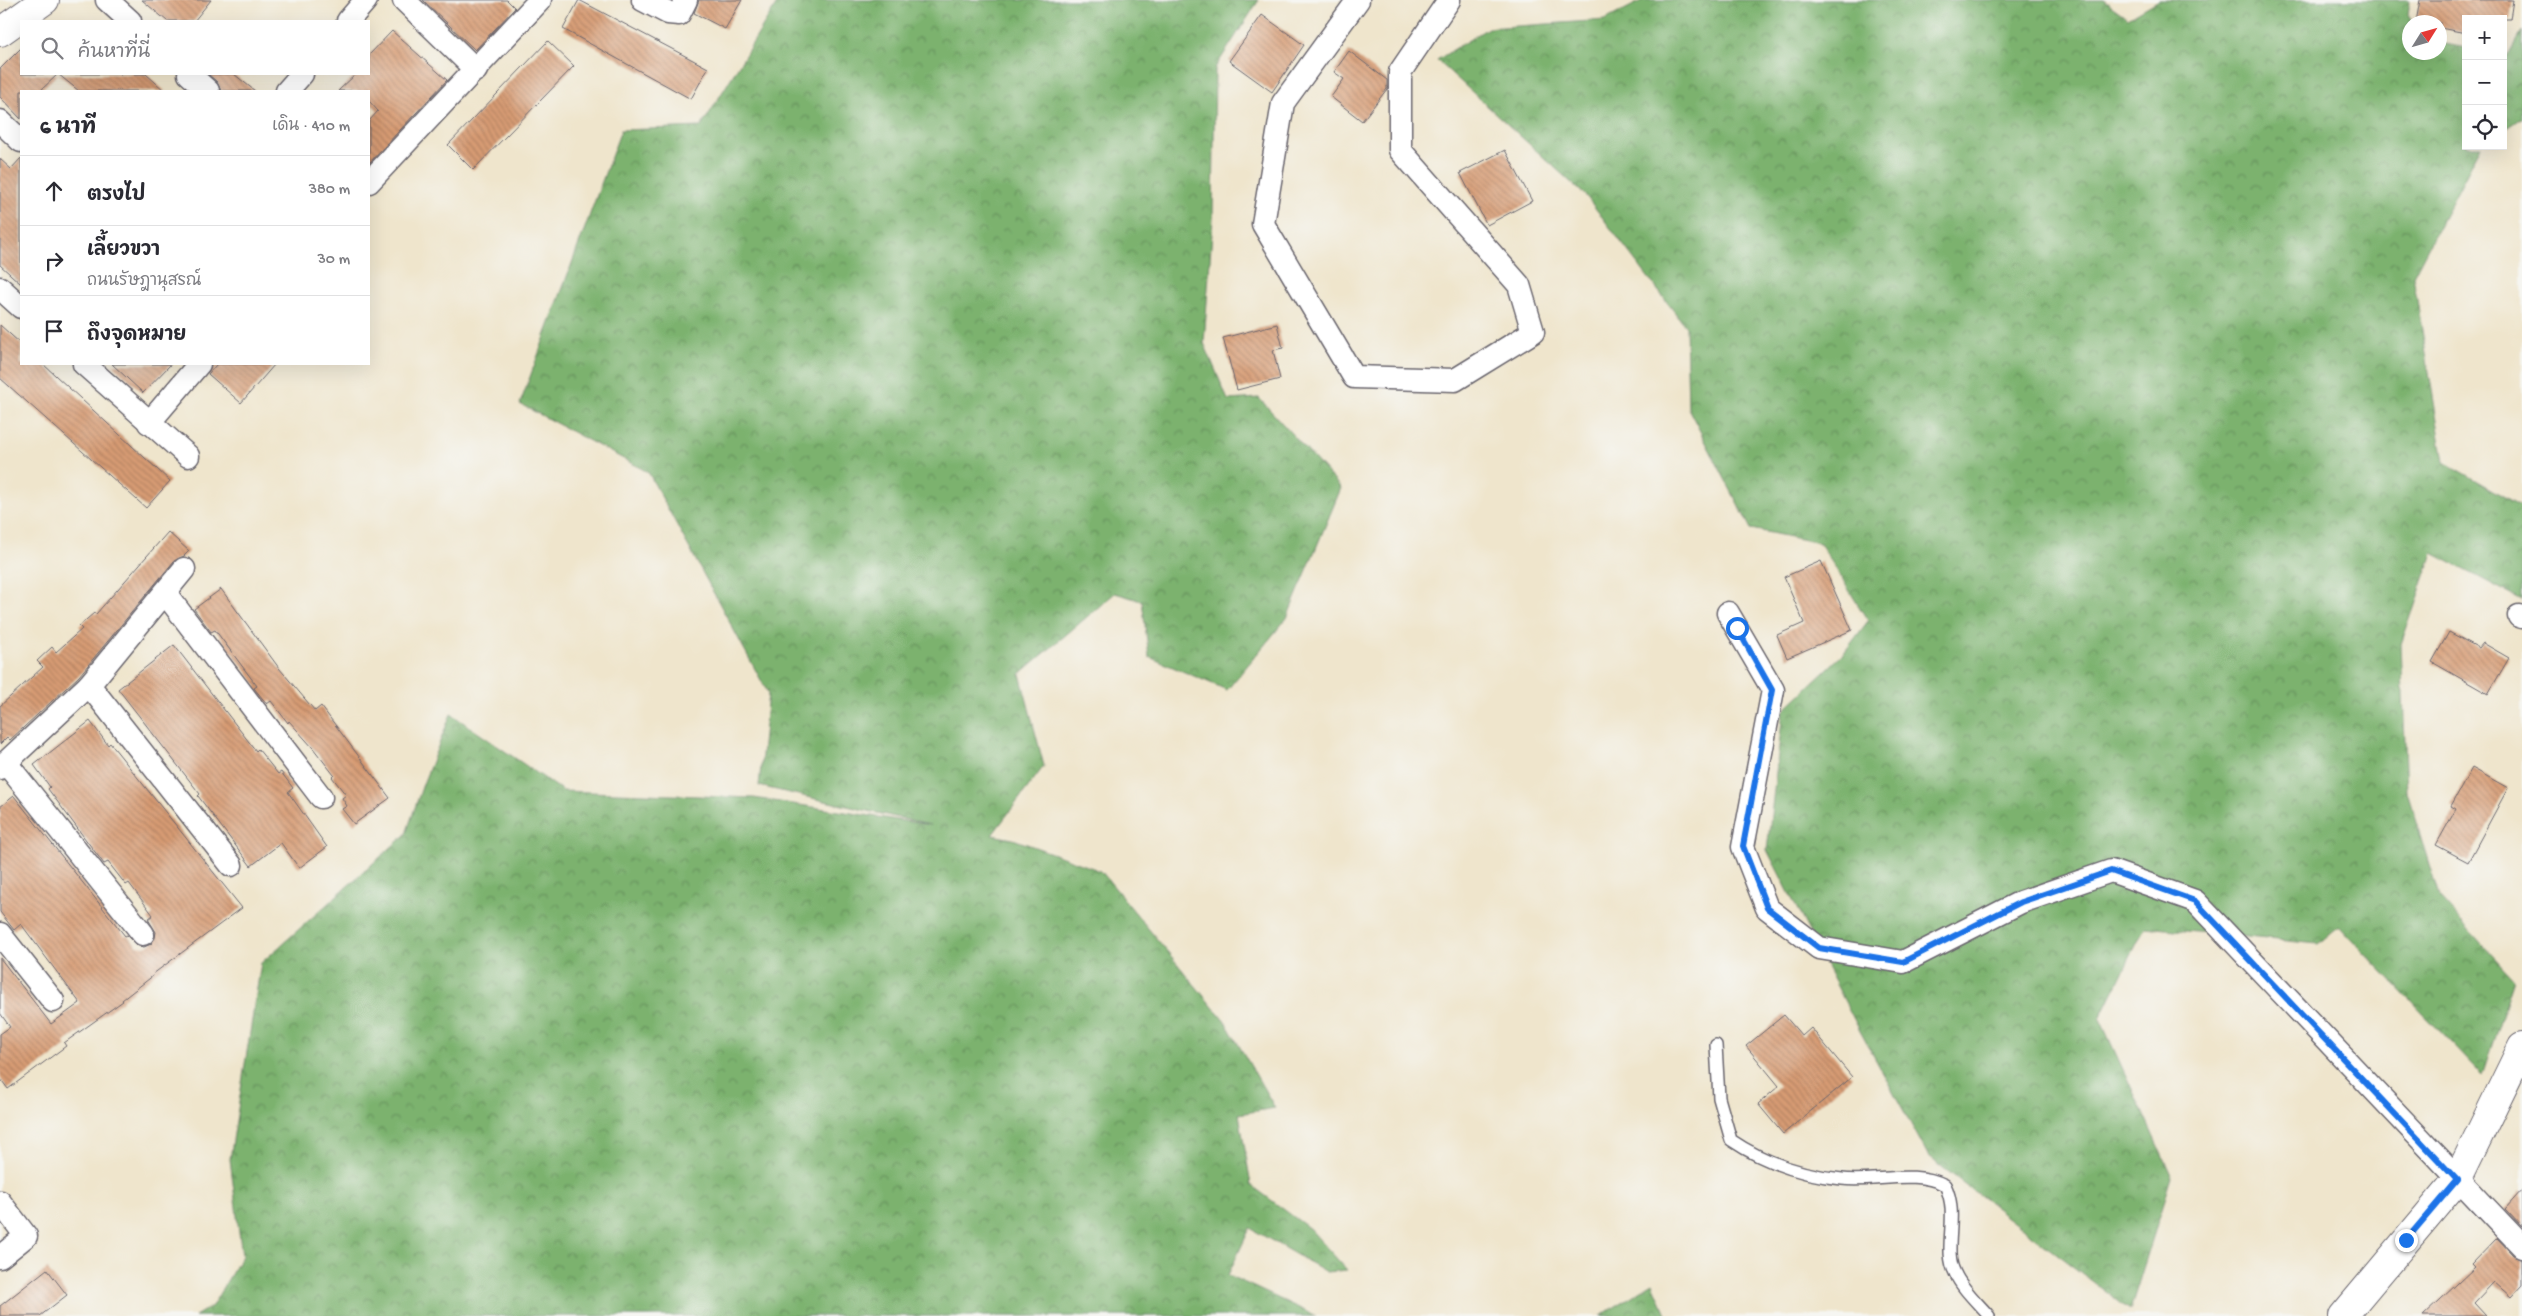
<!DOCTYPE html>
<html lang="th">
<meta charset="utf-8">
<style>
body{margin:0;font-family:"Gochi Hand","Playpen Sans Thai",sans-serif;background:#f2f2f3;color:#2b2b33}
.controls{position:absolute;right:15px;top:15px;display:grid;overflow:hidden;border-radius:0px;box-shadow:0 5px 20px #0002}
.controls button{width:45px;height:45px;display:grid;place-items:center;padding:0;border:0;border-bottom:1px solid #e1e1e2;background:#fff;color:#2b2b33;font:25px sans-serif}
.compass{position:absolute;left:2402px;top:15px;width:45px;height:45px;border-radius:50%;background:#fff;box-shadow:0 5px 20px #0002;rotate:53deg}
.stop{position:absolute;width:15px;height:15px;margin:-11px;border:4px solid #1a73e8;border-radius:50%;background:#fff}
.stop.end{background:#1a73e8;border-color:#fff;box-shadow:0 1px 5px #0008}
.list{margin:0;padding:0;list-style:none}
h2{display:flex;justify-content:space-between;align-items:center;height:65px;margin:0;padding:0 20px;font-size:21px}
h2 small{font-size:16px;font-weight:400;color:#7c7c81}
.list li{display:grid;grid-template-columns:32px 1fr auto;gap:15px;align-items:center;box-sizing:border-box;height:70px;padding:0 20px;border-top:1px solid #e1e1e2}
.list b{display:block;font-size:19px;white-space:nowrap}
.list p{margin:0;font-size:16px;white-space:nowrap;color:#7c7c81}
.list em{font-size:16px;font-style:normal;color:#7c7c81}
.icon{flex:none;width:28px;height:28px;fill:none;stroke:currentColor;stroke-width:2;stroke-linecap:round;stroke-linejoin:round}
.map{position:relative;flex:none;width:2522px;height:1316px;overflow:hidden}
.search{position:absolute;background:#fff;box-shadow:0 5px 20px #0002;left:20px;top:20px;width:350px;height:55px;display:flex;align-items:center;gap:12px;box-sizing:border-box;padding:0 18px;border-radius:0px;color:#7c7c81;font-size:19px}
.panel{position:absolute;background:#fff;box-shadow:0 5px 20px #0002;left:20px;top:90px;width:350px;height:275px;border-radius:0px}
.map>svg:first-child{display:block}
.forest{fill:url(#forest-crowns);stroke:#4f6a54}
.building{fill:url(#building-back-hatch)}
.lines{fill:none;stroke-linecap:round;stroke-linejoin:round}
.lane-casing{stroke:#6a666e;stroke-width:14}
.street-casing{stroke:#6a666e;stroke-width:25}
.secondary-casing{stroke:#6a666e;stroke-width:30}
.lane{stroke:#fff;stroke-width:11}
.street{stroke:#fff;stroke-width:22}
.secondary{stroke:#fff;stroke-width:28}
.route{stroke:#1a73e8;stroke-width:6}
</style>
<div class="map">
<svg width="2522" height="1316" viewBox="0 0 2522 1316">
<defs>
<pattern id="forest-crowns" width="20" height="18" patternUnits="userSpaceOnUse" patternTransform="scale(1.25)"><rect width="20" height="18" fill="#7cb26e"/><path d="M2 6a3 3 0 1 1 6 0M12 15a3 3 0 1 1 6 0" fill="none" stroke="#65905c"/></pattern>
<pattern id="building-back-hatch" width="6" height="6" patternUnits="userSpaceOnUse" patternTransform="scale(1.25)"><rect width="6" height="6" fill="#d79b73"/><path d="M-1 5l2 2M0 0l6 6M5-1l2 2" fill="none" stroke="#ae7e60"/></pattern>
</defs>
<rect width="100%" height="100%" fill="#f6f6f2"/>
<filter id="ink" filterUnits="userSpaceOnUse"><feTurbulence type="fractalNoise" baseFrequency=".02" numOctaves="2"/><feDisplacementMap in="SourceGraphic" scale="10" xChannelSelector="R" yChannelSelector="G"/><feConvolveMatrix kernelMatrix="1 2 1 2 8 2 1 2 1" color-interpolation-filters="sRGB"/></filter>
<filter id="wash" filterUnits="userSpaceOnUse"><feTurbulence type="fractalNoise" baseFrequency=".0096" numOctaves="4" result="noise"/><feDisplacementMap in="SourceGraphic" scale="20" xChannelSelector="R" yChannelSelector="G"/><feGaussianBlur stdDeviation="1.12" result="paint"/><feColorMatrix in="noise" values="0 0 0 0 0 0 0 0 0 0 0 0 0 0 0 0 0 1.4 0 .05"/><feComposite in="paint" operator="in"/></filter>
<g filter="url(#wash)">
<rect width="100%" height="100%" fill="#efe5cc"/>
<g class="forest">
<polygon points="779,0 1259,0 1215,68 1213,219 1204,343 1228,400 1259,398 1341,488 1287,618 1227,690 1149,657 1142,601 1115,593 1020,674 1044,766 992,835 1013,839 1101,871 1226,1023 1275,1108 1239,1114 1251,1185 1310,1229 1347,1270 1326,1272 1250,1228 1228,1275 1316,1316 195,1316 212,1306 242,1256 230,1159 261,963 406,834 423,784 451,714 563,791 754,798 930,825 759,786 768,693 648,472 520,404 621,130 701,127"/>
<polygon points="1643,0 2103,0 2128,18 2159,0 2410,0 2408,15 2412,22 2410,22 2410,52 2440,52 2440,43 2466,48 2466,146 2481,146 2413,276 2444,462 2522,507 2522,600 2433,553 2401,644 2407,792 2439,897 2514,979 2482,1075 2339,926 2318,944 2145,927 2100,1019 2172,1177 2130,1310 1929,1157 1860,1031 1767,850 1783,711 1843,654 1868,621 1820,543 1751,529 1688,408 1686,327 1586,196 1437,60 1488,28 1605,20"/>
<polygon points="2522,32 2522,118 2503,131 2503,57 2508,57"/>
<polygon points="1653,1283 1667,1316 1600,1316"/>
</g>
<g id="blocks">
<g class="building">
<polygon points="142,0 211,0 194,21 167,21"/>
<polygon points="423,0 507,0 515,8 475,50"/>
<polygon points="579,0 708,68 691,99 563,29"/>
<polygon points="699,0 742,0 725,29 694,13"/>
<polygon points="2420,0 2513,0 2510,19 2466,19 2466,33 2440,28 2440,22 2416,22"/>
<polygon points="1262,15 1304,45 1272,92 1229,61"/>
<polygon points="392,31 447,80 369,163 369,121 378,111 369,101 369,91 338,91 356,74 369,74 369,55"/>
<polygon points="548,41 574,66 473,170 448,145"/>
<polygon points="21,48 21,74 58,74 40,91 21,91 21,119 0,97 0,69"/>
<polygon points="1349,51 1387,80 1387,89 1362,121 1331,97 1344,79 1334,72"/>
<polygon points="58,74 146,74 165,91 79,91"/>
<polygon points="208,74 234,74 255,91 221,91 217,82"/>
<polygon points="1505,150 1532,201 1487,225 1460,173"/>
<polygon points="21,158 21,284 0,265 0,159 11,169"/>
<polygon points="1277,324 1283,348 1273,350 1280,379 1237,390 1223,338"/>
<polygon points="0,325 21,344 21,364 43,364 170,481 146,508 0,378"/>
<polygon points="112,364 171,364 143,393"/>
<polygon points="217,364 275,364 241,403 208,374"/>
<polygon points="168,532 189,551 184,556 174,561 79,676 10,740 7,737 0,744 0,706 43,667 37,661 52,647 56,652 82,629 79,626 94,613 96,614"/>
<polygon points="1821,561 1852,630 1787,658 1777,635 1804,623 1784,577"/>
<polygon points="221,589 279,668 315,711 321,706 390,798 354,824 342,809 347,806 342,798 346,795 332,777 334,775 313,748 289,721 288,723 271,701 267,704 254,688 257,686 215,630 211,632 194,609"/>
<polygon points="2449,632 2479,648 2483,643 2509,658 2488,694 2432,662"/>
<polygon points="174,645 256,751 258,749 278,774 281,772 293,788 288,792 327,847 299,868 281,843 251,866 198,796 200,794 118,689"/>
<polygon points="90,721 108,745 110,743 242,908 153,974 154,975 122,1000 123,1001 64,1043 66,1046 8,1089 0,1078 0,1034 10,1027 0,1013 0,958 51,1024 80,1003 21,924 14,930 0,912 0,807 14,796 125,936 127,935 138,946 144,947 151,944 155,938 156,932 148,919 153,915 129,883 126,885 108,862 104,864 48,789 50,787 34,765"/>
<polygon points="2472,768 2508,788 2468,862 2436,845 2456,809 2451,806"/>
<polygon points="1784,1015 1802,1036 1811,1028 1852,1077 1783,1134 1758,1104 1779,1086 1746,1046"/>
<polygon points="2522,1190 2522,1227 2505,1209"/>
<polygon points="2497,1238 2513,1255 2522,1259 2522,1285 2511,1297 2494,1282 2474,1303 2486,1316 2423,1316 2475,1267 2472,1264"/>
<polygon points="47,1269 67,1295 40,1316 0,1316 0,1306"/>
</g>
</g>
</g>
<g filter="url(#ink)">
<use href="#blocks" fill-opacity="0" stroke="#6a666e" stroke-width="1"/>
<g class="lines">
<defs>
<path id="lane" d="M1716,1045L1719,1098L1731,1140C1765,1163 1800,1175 1842,1179C1875,1183 1914,1169 1945,1185C1960,1215 1942,1249 1955,1273C1962,1289 1978,1303 1989,1316"/>
<g id="street">
<polyline points="107,0 130,21"/>
<polyline points="404,0 476,70"/>
<polyline points="643,0 668,13 679,14 686,0"/>
<polyline points="1358,0 1283,103 1263,224 1354,377 1455,380 1533,332 1519,285 1400,150 1400,72 1449,0"/>
<polyline points="348,21 366,0"/>
<polyline points="189,74 208,91"/>
<polyline points="287,91 302,74"/>
<polyline points="0,121 21,141"/>
<polyline points="369,182 540,0"/>
<polyline points="0,288 21,307"/>
<polyline points="84,364 188,456"/>
<polyline points="149,423 199,364"/>
<polyline points="165,593 321,797"/>
<polyline points="1728,613 1773,690 1743,847 1767,908 1819,948 1903,962 2021,902 2111,871 2195,901 2522,1246"/>
<polyline points="2519,616 2522,617"/>
<polyline points="89,685 231,865"/>
<polyline points="6,763 143,934"/>
<polyline points="0,768 89,685 184,569"/>
<polyline points="0,934 53,1001"/>
<polyline points="0,1202 26,1236 0,1257"/>
</g>
<g id="secondary">
<polyline points="0,32 45,0"/>
<polyline points="2343,1316 2457,1180 2522,1047"/>
</g>
</defs>
<use href="#lane" class="lane-casing"/>
<use href="#street" class="street-casing"/>
<use href="#secondary" class="secondary-casing"/>
<use href="#lane" class="lane"/>
<use href="#street" class="street"/>
<use href="#secondary" class="secondary"/>
</g>
</g>
<g class="lines" filter="url(#ink)">
<polyline class="route" points="1737,628 1772,690 1743,846 1767,908 1819,948 1903,962 2021,902 2111,871 2195,901 2457,1180 2406,1240"/>
</g>
</svg>
<div class="controls">
<button>+</button>
<button>−</button>
<button><svg class="icon" aria-label="locate" viewBox="0 0 24 24"><circle cx="12" cy="12" r="6"/><path d="M12 2v4M12 18v4M2 12h4M18 12h4"/></svg></button>
</div>
<svg class="compass" viewBox="-18 -18 36 36"><path d="M0-13l5 13h-10z" fill="#e53935"/><path d="M0 13l5-13h-10z" fill="#7c7c81"/></svg>
<div class="stop" style="left:1737px;top:628px"></div>
<div class="stop end" style="left:2406px;top:1240px"></div>
<div class="search"><svg class="icon" aria-label="search" viewBox="0 0 24 24"><circle cx="10" cy="10" r="6"/><path d="M15 15l6 6"/></svg>ค้นหาที่นี่</div>
<section class="panel">
<h2>6 นาที<small>เดิน · 410 m</small></h2>
<ul class="list">
<li><svg class="icon" aria-label="ahead" viewBox="0 0 24 24"><path d="M12 20V5M6 11l6-6 6 6"/></svg><div><b>ตรงไป</b></div><em>380 m</em></li>
<li><svg class="icon" aria-label="right" viewBox="0 0 24 24"><path d="M7 20v-9h11M14 6l5 5-5 5"/></svg><div><b>เลี้ยวขวา</b><p>ถนนรัษฎานุสรณ์</p></div><em>30 m</em></li>
<li><svg class="icon" aria-label="arrive" viewBox="0 0 24 24"><path d="M6 21V4h12l-3 4 3 4H6"/></svg><div><b>ถึงจุดหมาย</b></div></li>
</ul>
</section>
</div>
